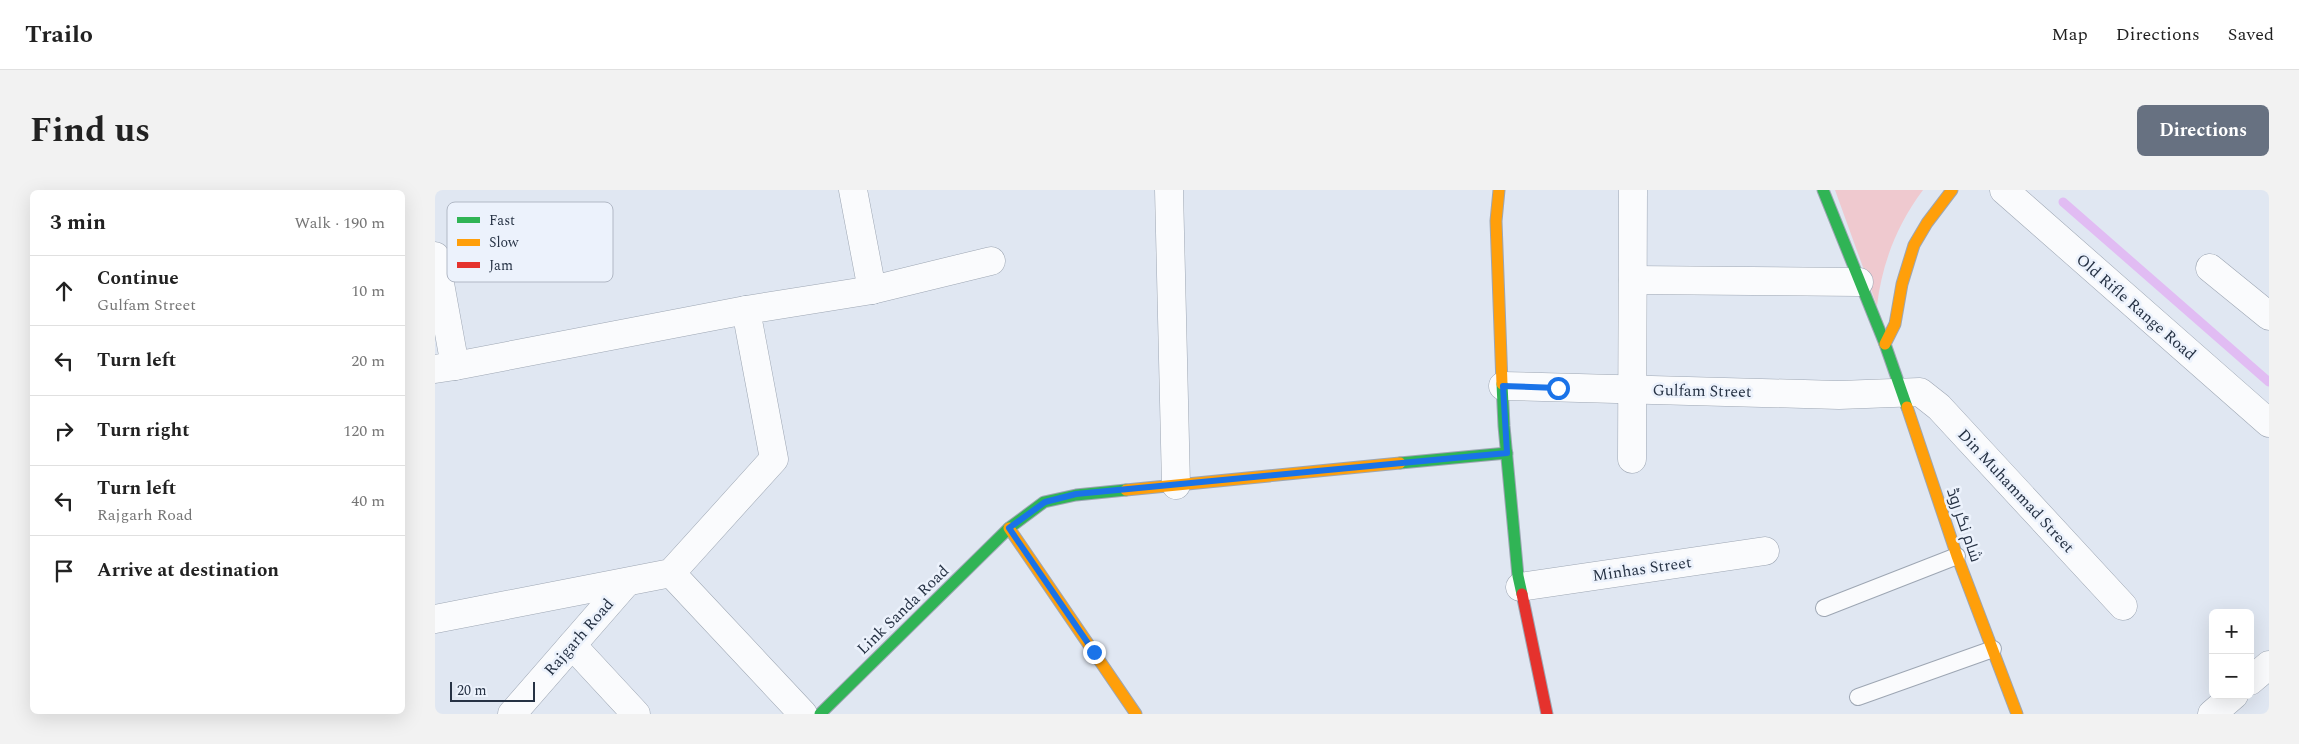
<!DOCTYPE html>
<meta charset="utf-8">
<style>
body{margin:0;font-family:Spectral,Cairo,serif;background:#f2f2f2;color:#222}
.controls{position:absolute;right:15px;bottom:15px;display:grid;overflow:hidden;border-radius:8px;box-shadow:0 5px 20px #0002}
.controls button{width:45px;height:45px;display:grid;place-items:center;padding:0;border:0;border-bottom:1px solid #e0e0e0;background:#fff;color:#222;font:25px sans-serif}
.scale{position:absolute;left:15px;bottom:12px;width:85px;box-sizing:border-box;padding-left:5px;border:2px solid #263244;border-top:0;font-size:14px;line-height:18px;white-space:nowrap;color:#263244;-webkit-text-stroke:4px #ecf2fc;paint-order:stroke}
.stop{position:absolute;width:15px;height:15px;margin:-11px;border:4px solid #1a73e8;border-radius:50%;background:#fff}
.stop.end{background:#1a73e8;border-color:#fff;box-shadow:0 1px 5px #0008}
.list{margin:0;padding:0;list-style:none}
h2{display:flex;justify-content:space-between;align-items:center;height:65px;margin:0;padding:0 20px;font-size:21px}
h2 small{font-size:16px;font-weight:400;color:#767676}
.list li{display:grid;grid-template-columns:32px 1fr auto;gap:15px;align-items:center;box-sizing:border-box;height:70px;padding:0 20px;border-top:1px solid #e0e0e0}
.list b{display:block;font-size:19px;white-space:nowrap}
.list p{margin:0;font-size:16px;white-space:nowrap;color:#767676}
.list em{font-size:16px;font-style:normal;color:#767676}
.icon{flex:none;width:28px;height:28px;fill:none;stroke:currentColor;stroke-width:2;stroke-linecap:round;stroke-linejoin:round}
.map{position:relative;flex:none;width:1834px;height:524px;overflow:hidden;border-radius:8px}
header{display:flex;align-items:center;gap:30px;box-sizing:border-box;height:70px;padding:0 25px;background:#fff;border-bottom:1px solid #e0e0e0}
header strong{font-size:24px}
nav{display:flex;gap:28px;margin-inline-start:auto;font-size:18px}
.intro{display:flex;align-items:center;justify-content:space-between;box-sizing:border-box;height:120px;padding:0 30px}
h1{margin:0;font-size:35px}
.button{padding:12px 22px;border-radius:8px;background:#677181;color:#fff;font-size:18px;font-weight:700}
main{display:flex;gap:30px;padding:0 30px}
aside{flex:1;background:#fff;border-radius:8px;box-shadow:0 5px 20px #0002}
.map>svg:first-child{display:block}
.green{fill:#efc9cf}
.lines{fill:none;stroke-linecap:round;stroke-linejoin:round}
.stream{stroke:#e1bcf3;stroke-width:9}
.lane-casing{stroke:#9da6b3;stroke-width:18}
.street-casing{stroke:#9da6b3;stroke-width:29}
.fast-casing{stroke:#9da6b3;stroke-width:13}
.slow-casing{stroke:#9da6b3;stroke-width:13}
.jam-casing{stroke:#9da6b3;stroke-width:13}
.lane{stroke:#fafbfd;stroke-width:16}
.street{stroke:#fafbfd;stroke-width:28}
.fast{stroke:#30b455;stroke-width:11}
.slow{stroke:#ff9f0a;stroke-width:11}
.jam{stroke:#e5322d;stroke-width:11}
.route{stroke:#1a73e8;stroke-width:6}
.labels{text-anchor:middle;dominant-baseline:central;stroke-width:5;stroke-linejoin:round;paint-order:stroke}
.street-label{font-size:16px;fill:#263244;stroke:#ecf2fc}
.key{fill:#ecf2fc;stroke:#b1b8c5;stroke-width:1}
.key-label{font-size:14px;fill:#263244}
</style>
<header>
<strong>Trailo</strong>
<nav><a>Map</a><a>Directions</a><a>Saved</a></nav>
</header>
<div class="intro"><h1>Find us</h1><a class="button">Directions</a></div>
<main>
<aside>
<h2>3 min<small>Walk · 190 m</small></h2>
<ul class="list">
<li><svg class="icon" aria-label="ahead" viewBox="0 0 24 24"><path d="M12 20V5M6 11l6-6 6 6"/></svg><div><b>Continue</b><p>Gulfam Street</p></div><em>10 m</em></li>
<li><svg class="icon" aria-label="left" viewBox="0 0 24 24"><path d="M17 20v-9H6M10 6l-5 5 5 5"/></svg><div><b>Turn left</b></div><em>20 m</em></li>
<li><svg class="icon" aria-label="right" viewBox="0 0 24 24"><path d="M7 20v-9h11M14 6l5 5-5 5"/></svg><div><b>Turn right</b></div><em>120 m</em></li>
<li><svg class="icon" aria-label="left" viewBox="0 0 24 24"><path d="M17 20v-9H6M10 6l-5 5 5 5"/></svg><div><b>Turn left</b><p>Rajgarh Road</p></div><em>40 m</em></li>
<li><svg class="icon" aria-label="arrive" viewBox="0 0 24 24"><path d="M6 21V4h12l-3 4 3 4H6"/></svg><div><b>Arrive at destination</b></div></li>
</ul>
</aside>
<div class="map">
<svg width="1834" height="524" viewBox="0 0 1834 524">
<rect width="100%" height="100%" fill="#e0e7f2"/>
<path class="green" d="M1400,0H1488C1462,35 1447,73 1442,116Z"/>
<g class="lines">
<polyline class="stream" points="1628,12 1834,192"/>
<defs>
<g id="lane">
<polyline points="1389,418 1522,366"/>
<polyline points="1423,507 1558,459"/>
</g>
<g id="street">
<polyline points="418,0 437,100"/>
<polyline points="734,0 741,295"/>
<polyline points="1569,0 1834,233"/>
<polyline points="0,66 20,176 0,179"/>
<polyline points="1775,78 1834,126"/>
<polyline points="1198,90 1424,92"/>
<polyline points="20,176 311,120 437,100 556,71"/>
<polyline points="1068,196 1404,205 1485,202 1504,217 1688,416"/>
<polyline points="1197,269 1198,0"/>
<polyline points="236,383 368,524"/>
<polyline points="1085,397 1330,361"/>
<polyline points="0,429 236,383 339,269 311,120"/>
<polyline points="137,455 201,524"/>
<polyline points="1815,491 1834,475"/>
<polyline points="77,524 191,393"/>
<polyline points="1777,524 1799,505"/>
</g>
<g id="fast">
<polyline points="1388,0 1450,154 1472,217"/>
<polyline points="1067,194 1069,236 1083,386 1087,404"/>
<polyline points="965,273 1072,263"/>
<polyline points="385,524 574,338 609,312 641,305 691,300"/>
</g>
<g id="slow">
<polyline points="1064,0 1061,31 1067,194"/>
<polyline points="1450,154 1460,134 1467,94 1479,55 1492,33 1517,0"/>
<polyline points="1472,217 1522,366 1582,524"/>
<polyline points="691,300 965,273"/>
<polyline points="574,338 701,524"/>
</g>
<polyline id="jam" points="1087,404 1112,524"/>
</defs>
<use href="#lane" class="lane-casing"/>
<use href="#street" class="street-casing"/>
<use href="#fast" class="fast-casing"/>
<use href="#slow" class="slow-casing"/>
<use href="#jam" class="jam-casing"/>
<use href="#lane" class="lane"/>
<use href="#street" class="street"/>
<use href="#fast" class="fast"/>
<use href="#slow" class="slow"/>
<use href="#jam" class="jam"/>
</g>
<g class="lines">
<polyline class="route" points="659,462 574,338 610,312 641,304 1072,263 1068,196 1123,198"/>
</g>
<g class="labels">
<g class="street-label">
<text transform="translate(1701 117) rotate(41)">Old Rifle Range Road</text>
<text transform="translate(1267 201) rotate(1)">Gulfam Street</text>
<text transform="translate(1581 301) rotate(47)">Din Muhammad Street</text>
<text transform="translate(1529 335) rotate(71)">شام نگر روڈ</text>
<text transform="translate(1207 379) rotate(-8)">Minhas Street</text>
<text transform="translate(468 420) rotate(-44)">Link Sanda Road</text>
<text transform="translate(144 447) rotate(-49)">Rajgarh Road</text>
</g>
</g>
<rect x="12" y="12" width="166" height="80" rx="8" class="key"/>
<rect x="22" y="27" width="23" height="6" fill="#30b455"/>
<rect x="22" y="49" width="23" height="7" fill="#ff9f0a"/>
<rect x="22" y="72" width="23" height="6" fill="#e5322d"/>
<g class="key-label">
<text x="54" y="35">Fast</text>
<text x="54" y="57">Slow</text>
<text x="54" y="80">Jam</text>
</g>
</svg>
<div class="controls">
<button>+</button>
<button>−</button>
</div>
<div class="scale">20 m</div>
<div class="stop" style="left:1123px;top:198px"></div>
<div class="stop end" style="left:659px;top:462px"></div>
</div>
</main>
